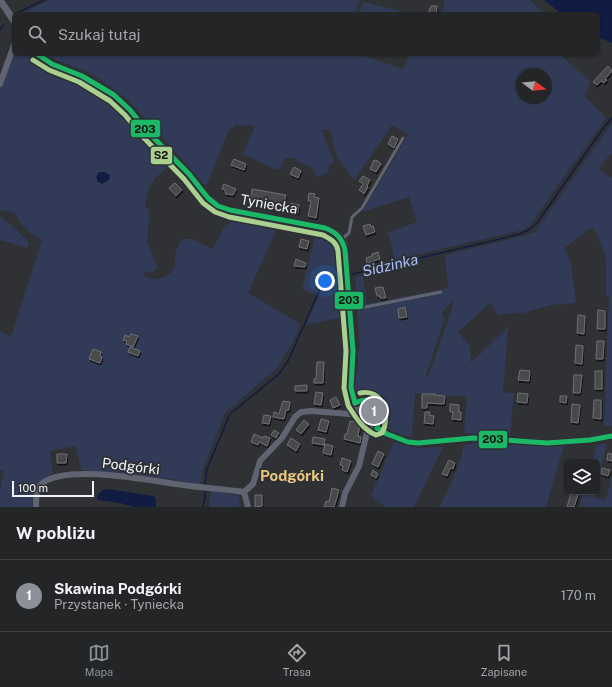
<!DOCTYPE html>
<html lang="pl">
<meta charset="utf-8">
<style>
body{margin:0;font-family:"Public Sans",sans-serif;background:#2c2d2f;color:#f1f3f6}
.controls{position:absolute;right:12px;bottom:12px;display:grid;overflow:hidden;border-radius:6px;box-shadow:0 1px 3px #0004}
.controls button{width:36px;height:36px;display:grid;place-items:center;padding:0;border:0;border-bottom:1px solid #414244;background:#242527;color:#f1f3f6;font:20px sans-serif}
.compass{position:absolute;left:516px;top:68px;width:36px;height:36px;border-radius:50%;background:#242527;box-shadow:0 1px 3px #0004;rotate:106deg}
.scale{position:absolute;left:12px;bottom:10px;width:82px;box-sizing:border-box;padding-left:4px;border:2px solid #f2f4f8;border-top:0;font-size:11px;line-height:14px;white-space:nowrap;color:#f2f4f8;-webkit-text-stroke:3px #2e3036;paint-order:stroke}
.you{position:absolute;left:325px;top:281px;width:14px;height:14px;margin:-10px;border:3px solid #fff;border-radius:50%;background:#1a73e8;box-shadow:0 0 0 6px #1a73e833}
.badge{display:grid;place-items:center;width:26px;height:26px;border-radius:50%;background:#8c9099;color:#fff;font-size:13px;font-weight:700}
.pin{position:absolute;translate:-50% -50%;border:2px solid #fff;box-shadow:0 1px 4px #0006}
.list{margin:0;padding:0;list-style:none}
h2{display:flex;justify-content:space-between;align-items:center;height:52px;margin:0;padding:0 16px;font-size:17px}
h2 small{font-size:13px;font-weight:400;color:#a3a5a7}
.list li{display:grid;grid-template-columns:26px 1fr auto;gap:12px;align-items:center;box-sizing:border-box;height:72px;padding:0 16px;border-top:1px solid #414244}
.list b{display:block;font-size:15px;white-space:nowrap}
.list p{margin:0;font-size:13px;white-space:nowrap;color:#a3a5a7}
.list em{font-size:13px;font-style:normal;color:#a3a5a7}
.icon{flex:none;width:22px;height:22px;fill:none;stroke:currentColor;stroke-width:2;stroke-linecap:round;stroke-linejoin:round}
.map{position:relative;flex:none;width:612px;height:507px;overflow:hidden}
.search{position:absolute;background:#242527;box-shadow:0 1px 3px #0004;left:12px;right:12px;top:12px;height:44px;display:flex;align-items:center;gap:10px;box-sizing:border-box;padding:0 14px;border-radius:6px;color:#a3a5a7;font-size:15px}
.sheet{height:124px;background:#242527}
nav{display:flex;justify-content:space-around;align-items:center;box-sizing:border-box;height:56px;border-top:1px solid #414244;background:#242527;font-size:11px;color:#a3a5a7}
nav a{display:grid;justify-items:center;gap:2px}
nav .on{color:#8c9099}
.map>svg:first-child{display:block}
.green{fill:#313b57;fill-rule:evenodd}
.water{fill:#111c43}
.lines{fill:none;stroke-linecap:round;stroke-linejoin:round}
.stream{stroke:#111c43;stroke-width:1.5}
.building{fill:#494a4c;stroke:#6e6f72;filter:url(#shadow)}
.service{stroke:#606470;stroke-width:3}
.minor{stroke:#606470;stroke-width:6}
.tertiary{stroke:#606470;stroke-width:7}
.bus-1-casing{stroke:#2e3036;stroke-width:8}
.bus-2-casing{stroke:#2e3036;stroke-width:8}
.bus-1{stroke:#1ab867;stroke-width:5}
.bus-2{stroke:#a9d08f;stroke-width:5}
.labels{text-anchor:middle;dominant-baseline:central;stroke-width:4;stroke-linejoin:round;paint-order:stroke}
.street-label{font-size:14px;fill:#f2f4f8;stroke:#2e3036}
.water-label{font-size:15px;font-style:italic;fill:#a7befb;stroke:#2e3036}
.neighbourhood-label{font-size:15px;font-weight:bold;fill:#e6c87d;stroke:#2e3036}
.line-badge{stroke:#2e3036;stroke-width:1.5}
.pale-badge-label{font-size:11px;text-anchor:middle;font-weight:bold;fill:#111}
</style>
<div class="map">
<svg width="612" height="507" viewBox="0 0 612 507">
<defs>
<filter id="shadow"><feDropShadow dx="1" dy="2" stdDeviation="0" flood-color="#0009"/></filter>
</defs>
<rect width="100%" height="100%" fill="#303134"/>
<g class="green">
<polygon points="49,0 360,0 354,14 20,14"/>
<polygon points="445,0 530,0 545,14 442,14"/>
<polygon points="363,2 413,14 358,14"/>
<path d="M14,49V54H31L39,63L77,78L118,104L172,163C155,178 148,182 145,206L150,211L147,243L158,268L151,273L146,271L143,276C154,282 170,279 175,266C176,265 175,260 175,259C175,251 177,245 183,239H191L213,249L223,229L237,216L279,224L248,293L300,324L295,338L278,367L225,413L203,469L200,485L171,479L81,470L76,446L50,451L53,473C34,486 36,484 34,507H0V491L4,471L0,470V331L11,337L42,240C28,234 22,225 14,213L0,210V87Z"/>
<path d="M45,54H358L403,69L409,54H559L590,81L585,96L606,118L530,225L523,230L395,260L390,239L387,233L417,222L409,197L362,212L408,135L392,125L354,180L337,157L330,130L322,129L328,147L334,161L329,165L328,173L317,177L313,169L293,158H285L280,169L276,170L243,154L255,126L235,125L228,132L206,186L129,101L95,75L50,57ZM522,74H546V98H522Z"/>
<path d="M612,123V153L598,168L610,178L612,176V426H604L609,296H606V259L601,243L593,227L564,248L571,263L576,303L551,305L523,313L502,314L498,316L491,302L458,332L470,346L471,363L508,327L503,392L514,394L510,438L464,433L467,397L415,393L412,437L402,435L381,426C382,415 383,399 369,395C365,393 360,394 356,394L354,386L358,368V350H360L355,277L363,275L367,304L448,288L445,255L523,236L535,232ZM452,300L453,306L428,377L426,375L445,317L441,314Z"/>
<polygon points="0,216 13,226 29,243 28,248 0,240"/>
<path d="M316,233C343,237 340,249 343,272C327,275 317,277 313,294L302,289Z"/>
<polygon points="344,277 347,316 310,324 307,323 323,285 330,280"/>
<polygon points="394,442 418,448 443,447 414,507 385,507 371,495"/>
<path d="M483,442L524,445H564L546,507H439C450,487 459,468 464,445Z"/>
<polygon points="607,443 597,486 597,462 592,462 596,446"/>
<polygon points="612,476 612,507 579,507 583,492 596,492 594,498 606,500"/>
<polygon points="211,491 240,496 239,507 209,507"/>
</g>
<g class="water">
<polygon points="544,0 612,0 612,43 598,37 598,14 562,14"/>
<polygon points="99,172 104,172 110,175 109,180 102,184 98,182 96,177"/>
<polygon points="104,489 107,489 153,496 156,498 156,507 134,507 120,503 98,500 97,498 98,494"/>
</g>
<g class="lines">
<g class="stream">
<polyline points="15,14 44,0"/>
<polyline points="0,29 4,25"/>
<polyline points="349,275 520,234 530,229 537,223 604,127 612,118"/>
<polyline points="205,485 207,469 230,414 279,374 288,361 322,285 328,280 345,276"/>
<polyline points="203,507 205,498 205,489"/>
</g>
</g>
<g class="building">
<polygon points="431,6 437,6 436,14 428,13"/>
<polygon points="608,66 612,71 605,79 607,80 604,83 601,81 597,85 593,82"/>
<polygon points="392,136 398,139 394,148 388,144"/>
<polygon points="234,159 246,164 244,170 231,165"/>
<polygon points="374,160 378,161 381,164 376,172 370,169"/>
<polygon points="294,167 301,171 298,178 290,174"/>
<polygon points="363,176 370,180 367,186 368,187 364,194 359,190 363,184 359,181"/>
<polygon points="175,183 182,190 176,196 169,188"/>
<polygon points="224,184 236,189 233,195 226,194 225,190 222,189"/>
<polygon points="252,189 286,195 284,204 251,198"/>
<polygon points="309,193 315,194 314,197 319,198 316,218 308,216 311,201 308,201"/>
<polygon points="291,203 299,205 298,213 290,212"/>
<polygon points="370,224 371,227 373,226 375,232 366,235 363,226"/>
<polygon points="301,239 309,241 307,249 299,247"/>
<polygon points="378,252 380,259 367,263 366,258 372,256 372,254"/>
<polygon points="296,259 306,263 305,267 294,266"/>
<polygon points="383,287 386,298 380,298 380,296 377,296 375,288"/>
<polygon points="405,307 407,317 399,318 398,309"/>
<polygon points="598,310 605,311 605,329 597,329"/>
<polygon points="578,315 585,316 584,334 577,333"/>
<polygon points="131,334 138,336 133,347 126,344 127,341 123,340 125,335 129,337"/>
<polygon points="597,341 604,341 603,359 596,359"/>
<polygon points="576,345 583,346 582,364 575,363"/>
<polygon points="130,347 140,351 138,356 128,352"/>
<polygon points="93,349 101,352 100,356 102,357 100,363 89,359"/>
<polygon points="317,362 324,362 323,383 314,383 314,379 316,379"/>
<polygon points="520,370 530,371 529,381 518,380"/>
<rect x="595" y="371" width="7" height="18"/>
<polygon points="574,375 582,375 580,393 573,393"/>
<polygon points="307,385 307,391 295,391 295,386"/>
<polygon points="316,392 323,393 321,405 314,404"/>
<polygon points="518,393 528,394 527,403 517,402"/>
<polygon points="422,394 435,394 434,395 445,396 444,404 427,403 427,408 422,408"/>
<polygon points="560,396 567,396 566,403 560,402"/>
<polygon points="336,397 340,405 333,408 330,400"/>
<polygon points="594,400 601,400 601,419 593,418"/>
<polygon points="283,401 290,402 289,410 286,410 284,419 273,417 274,412 279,414"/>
<polygon points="450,404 459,405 459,412 461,412 461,420 452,419 453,412 450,412"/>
<polygon points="572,404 580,405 578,423 571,422"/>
<polygon points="425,412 430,412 429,415 434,416 433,424 424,423"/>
<polygon points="264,415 271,416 269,424 262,423"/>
<polygon points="321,419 329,421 326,432 318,430"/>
<polygon points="304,420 309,424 301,434 296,430"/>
<polygon points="350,421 360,423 358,436 361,437 360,443 344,439 345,434 347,434"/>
<polygon points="274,430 279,433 276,438 271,435"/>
<polygon points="254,434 263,438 264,436 270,438 267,446 259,442 258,445 251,442"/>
<polygon points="313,437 325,439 324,445 312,443"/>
<polygon points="291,438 300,444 296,451 287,445"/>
<polygon points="325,444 333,446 331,455 323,453"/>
<polygon points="378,451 384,454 378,467 372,464"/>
<polygon points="608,453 612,454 612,461 607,460"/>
<polygon points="57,454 67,454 66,463 57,463"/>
<polygon points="342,458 351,461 347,472 342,470 343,466 340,465"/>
<polygon points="449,460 455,463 453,469 450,468 447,476 442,474"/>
<polygon points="602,468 610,470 608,476 601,474"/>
<polygon points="373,470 378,474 376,478 371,475"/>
<polygon points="332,488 339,490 334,507 324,507 326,501 329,502"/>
<polygon points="571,493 578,495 574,507 567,507"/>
<polygon points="255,495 262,495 262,506 255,507"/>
</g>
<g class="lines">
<g class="service">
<polyline points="342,239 349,233 352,217 362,208 403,138"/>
<polyline points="350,310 441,292"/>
<path d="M355,403C378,390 379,411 377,427"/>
</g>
<g class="minor">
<polyline points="0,84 14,45"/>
<path d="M36,507C36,498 36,487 44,482C70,464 152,481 183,485C203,488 224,489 244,492"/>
<polyline points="248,507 244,492 253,484 260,461 282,438 295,417 301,412 311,411 363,415"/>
<polyline points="342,507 345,493 359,466 367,432 372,425"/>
</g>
<g class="tertiary">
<polyline points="0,0 14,21"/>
<polyline points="37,54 52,64 82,76 114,95 130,110 148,132 189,174 208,198 218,206 230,210 325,228 338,235 344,244 353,351 351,388 355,403 363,415 372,425 387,434 408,442 418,443 473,438 547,443 590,440 612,436"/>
</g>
<defs>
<g id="bus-1">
<path d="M37,54L52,64L82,76L114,95L130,110L148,132L189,174L208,198L218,206L230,210L325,228C336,232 342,238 345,250L353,351L351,388L355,403"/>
<path d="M355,403C378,393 379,409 377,428"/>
<polyline points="377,428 387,434 408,442 418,443 473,438 547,443 590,440 612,436"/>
</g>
<g id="bus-2">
<path d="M33,60L49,70L79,82L110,101L125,115L143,137L184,179L203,203L215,212L229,217L323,235C330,239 337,242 338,251L346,351L344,388L348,405"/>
<path d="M349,407C356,418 364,430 376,435L382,433C391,416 383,388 360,393"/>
</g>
</defs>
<use href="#bus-1" class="bus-1-casing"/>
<use href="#bus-2" class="bus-2-casing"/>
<use href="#bus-1" class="bus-1"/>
<use href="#bus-2" class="bus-2"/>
</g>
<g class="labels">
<g class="street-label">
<text transform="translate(269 204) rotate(10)">Tyniecka</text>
<text transform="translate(131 466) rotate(7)">Podgórki</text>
</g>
<g class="water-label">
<text transform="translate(390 265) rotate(-13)">Sidzinka</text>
</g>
<g class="neighbourhood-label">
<text x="292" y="475">Podgórki</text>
</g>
</g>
<g class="line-badge">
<rect x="130" y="119" width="31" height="19" rx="4" fill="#1ab867"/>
<rect x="150" y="146" width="23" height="19" rx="4" fill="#a9d08f"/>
<rect x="334" y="291" width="30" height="19" rx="4" fill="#1ab867"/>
<rect x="478" y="430" width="30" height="19" rx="4" fill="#1ab867"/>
</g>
<g class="pale-badge-label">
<text x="145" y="133">203</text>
<text x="161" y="159">S2</text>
<text x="349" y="304">203</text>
<text x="493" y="443">203</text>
</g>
</svg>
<div class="controls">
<button><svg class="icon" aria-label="layers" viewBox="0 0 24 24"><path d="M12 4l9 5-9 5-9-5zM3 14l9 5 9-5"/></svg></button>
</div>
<svg class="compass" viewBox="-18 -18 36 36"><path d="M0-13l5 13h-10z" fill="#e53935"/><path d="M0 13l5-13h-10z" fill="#a3a5a7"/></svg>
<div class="scale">100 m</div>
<div class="you"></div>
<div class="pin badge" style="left:374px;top:411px">1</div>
<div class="search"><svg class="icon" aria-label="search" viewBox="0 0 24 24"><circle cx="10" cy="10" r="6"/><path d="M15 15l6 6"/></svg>Szukaj tutaj</div>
</div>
<section class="sheet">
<h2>W pobliżu<small></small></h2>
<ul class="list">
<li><span class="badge">1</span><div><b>Skawina Podgórki</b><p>Przystanek · Tyniecka</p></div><em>170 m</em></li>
</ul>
</section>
<nav>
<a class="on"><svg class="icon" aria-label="map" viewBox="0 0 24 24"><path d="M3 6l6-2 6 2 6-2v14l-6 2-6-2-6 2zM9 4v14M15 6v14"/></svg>Mapa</a>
<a><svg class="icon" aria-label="directions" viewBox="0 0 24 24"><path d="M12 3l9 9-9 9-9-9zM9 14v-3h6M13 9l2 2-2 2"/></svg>Trasa</a>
<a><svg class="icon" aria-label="saved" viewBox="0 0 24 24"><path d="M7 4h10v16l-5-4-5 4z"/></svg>Zapisane</a>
</nav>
